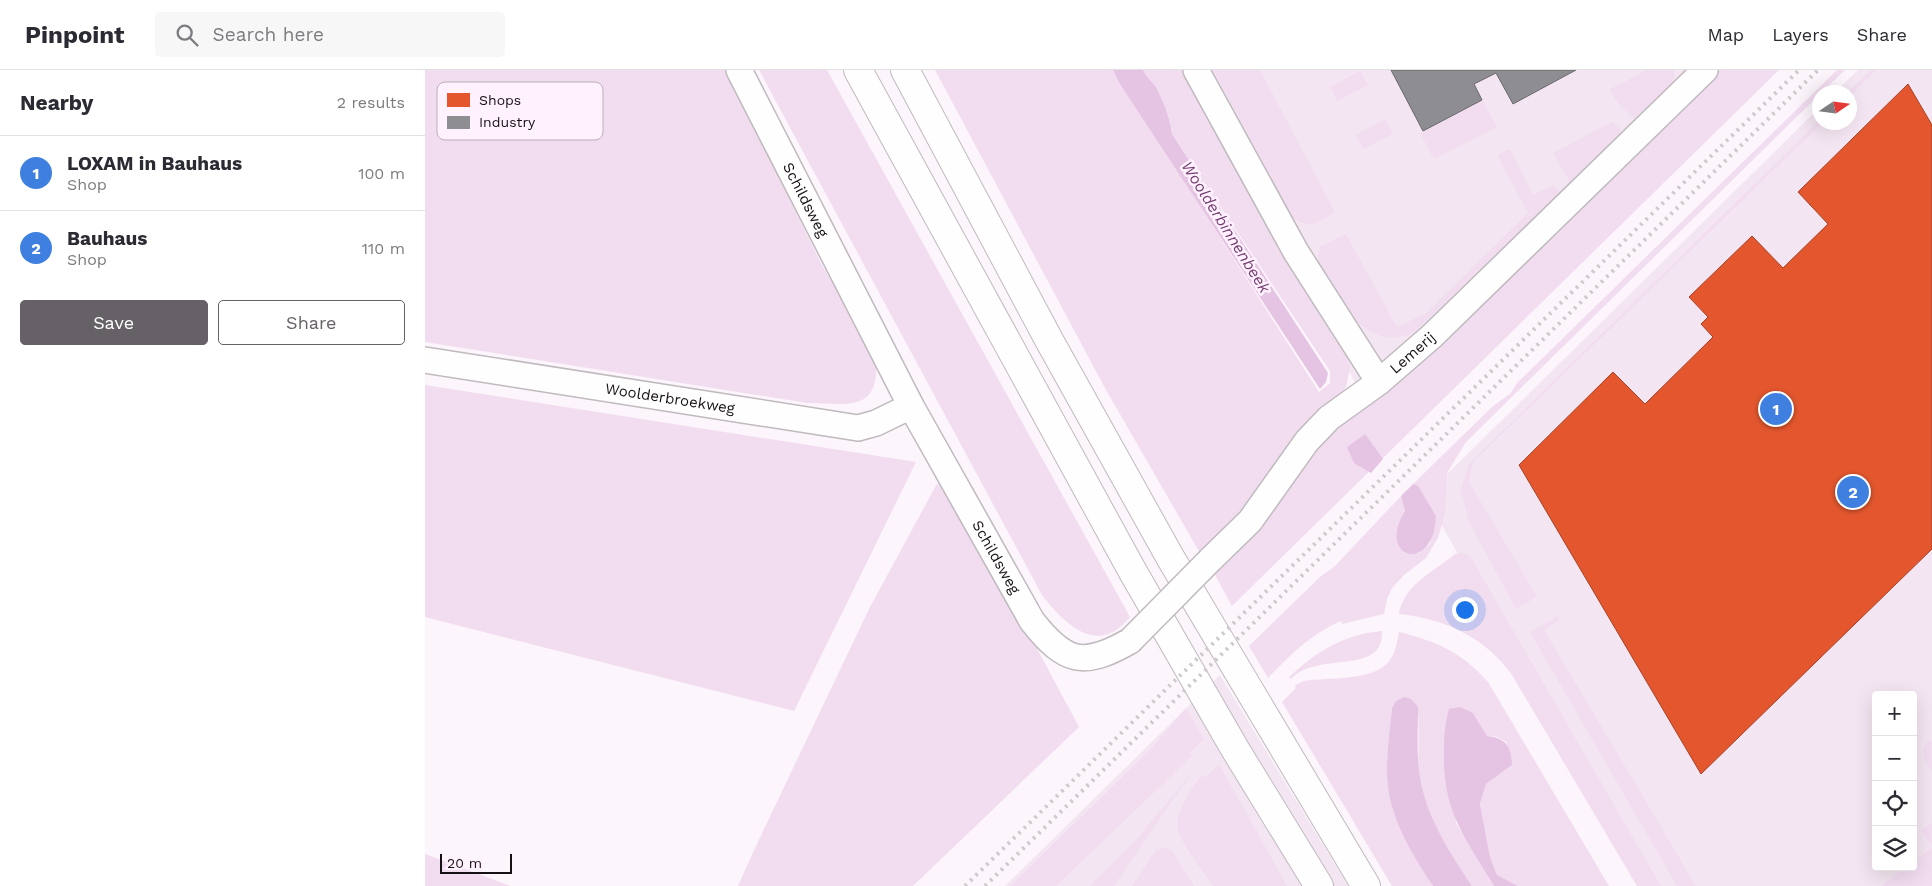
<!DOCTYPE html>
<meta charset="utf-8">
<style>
body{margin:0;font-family:"Work Sans",sans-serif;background:#f7f7f7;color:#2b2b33}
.controls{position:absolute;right:15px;bottom:15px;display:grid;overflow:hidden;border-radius:5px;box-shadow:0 5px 20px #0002}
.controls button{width:45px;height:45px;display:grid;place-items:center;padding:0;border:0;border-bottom:1px solid #e1e1e2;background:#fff;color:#2b2b33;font:25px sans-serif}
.compass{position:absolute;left:1387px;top:15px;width:45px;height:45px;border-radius:50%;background:#fff;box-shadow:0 5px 20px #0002;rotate:77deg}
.scale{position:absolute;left:15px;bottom:12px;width:72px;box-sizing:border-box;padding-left:5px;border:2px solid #161115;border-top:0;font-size:14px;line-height:18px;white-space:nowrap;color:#161115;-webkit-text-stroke:4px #fff2fe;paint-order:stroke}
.you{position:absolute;left:1039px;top:539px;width:18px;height:18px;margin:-12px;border:4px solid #fff;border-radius:50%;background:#1a73e8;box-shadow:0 0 0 8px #1a73e833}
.badge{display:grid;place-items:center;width:32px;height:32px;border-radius:50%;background:#666166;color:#fff;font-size:16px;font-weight:700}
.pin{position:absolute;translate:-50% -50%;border:2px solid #fff;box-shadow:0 1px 5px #0006}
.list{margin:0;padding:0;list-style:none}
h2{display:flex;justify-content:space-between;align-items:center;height:65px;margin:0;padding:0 20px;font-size:21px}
h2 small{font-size:16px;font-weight:400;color:#7c7c81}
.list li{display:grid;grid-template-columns:32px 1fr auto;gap:15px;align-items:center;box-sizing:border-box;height:75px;padding:0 20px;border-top:1px solid #e1e1e2}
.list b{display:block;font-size:19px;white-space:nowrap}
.list p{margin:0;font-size:16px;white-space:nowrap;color:#7c7c81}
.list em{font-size:16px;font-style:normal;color:#7c7c81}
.actions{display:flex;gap:10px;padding:15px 20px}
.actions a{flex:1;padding:11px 0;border:1px solid #666166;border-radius:5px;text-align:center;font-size:18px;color:#666166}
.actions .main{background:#666166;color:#fff}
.icon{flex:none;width:28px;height:28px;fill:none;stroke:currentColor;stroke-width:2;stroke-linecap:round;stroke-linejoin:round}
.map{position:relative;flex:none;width:1507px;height:816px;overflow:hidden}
header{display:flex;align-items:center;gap:30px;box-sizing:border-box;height:70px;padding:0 25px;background:#fff;border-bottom:1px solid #e1e1e2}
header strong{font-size:24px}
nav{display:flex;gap:28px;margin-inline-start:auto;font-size:18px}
.search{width:350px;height:45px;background:#f7f7f7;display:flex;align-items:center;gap:12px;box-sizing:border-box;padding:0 18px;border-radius:5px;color:#7c7c81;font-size:19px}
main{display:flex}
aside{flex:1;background:#fff}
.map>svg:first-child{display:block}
.built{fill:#f3e5f1;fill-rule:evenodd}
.green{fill:#f2ddf0}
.water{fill:#e5c3e2}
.shops{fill:#e4572e;stroke:#a64226}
.industry{fill:#8d8d92;stroke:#69686c}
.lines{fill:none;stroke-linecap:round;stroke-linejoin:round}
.minor-casing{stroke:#bfbabe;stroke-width:28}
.motorway-casing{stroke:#bfbabe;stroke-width:30}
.minor{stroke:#fffefe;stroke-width:25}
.motorway{stroke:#fffefe;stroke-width:28}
.rail{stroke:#cccacc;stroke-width:4;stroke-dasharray:2.5 5;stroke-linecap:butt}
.minor-bridge-casing{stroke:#bfbabe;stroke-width:28;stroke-linecap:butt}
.minor-bridge{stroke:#fffefe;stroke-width:25}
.labels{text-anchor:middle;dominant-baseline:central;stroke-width:5;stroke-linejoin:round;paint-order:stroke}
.street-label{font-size:15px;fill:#161115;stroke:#fff2fe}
.water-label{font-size:16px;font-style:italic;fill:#743e72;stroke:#fff2fe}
.key{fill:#fff2fe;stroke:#b9aeb8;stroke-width:1}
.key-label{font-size:14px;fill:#161115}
</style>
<header>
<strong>Pinpoint</strong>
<div class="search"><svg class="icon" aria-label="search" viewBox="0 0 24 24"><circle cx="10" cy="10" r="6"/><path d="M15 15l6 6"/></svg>Search here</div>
<nav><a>Map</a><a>Layers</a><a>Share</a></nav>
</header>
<main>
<aside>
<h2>Nearby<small>2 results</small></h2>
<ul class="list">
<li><span class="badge" style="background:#3f7fe0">1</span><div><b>LOXAM in Bauhaus</b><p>Shop</p></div><em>100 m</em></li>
<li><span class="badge" style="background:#3f7fe0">2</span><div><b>Bauhaus</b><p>Shop</p></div><em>110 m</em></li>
</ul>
<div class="actions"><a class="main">Save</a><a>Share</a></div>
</aside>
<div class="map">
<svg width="1507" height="816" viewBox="0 0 1507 816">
<rect width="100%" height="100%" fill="#fcf5fb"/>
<g class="built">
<polygon points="762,0 1338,0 961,370"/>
<path d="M1433,0H1507V816H1221L1000,426L1394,38V52H1424V22H1410ZM1451,625H1488V797H1451Z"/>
<polygon points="795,605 923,816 580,816"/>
</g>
<g class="green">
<path d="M0,0H300L397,195L451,288C455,344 423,333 382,333L0,272Z"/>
<path d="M334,0H402L705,547C673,587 640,555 617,525Z"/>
<path d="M510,0H688L894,322L905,313V301L747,64C745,48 739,33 732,19C729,13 722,8 718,0H759L921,284L925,298L921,317L819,439L775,483L681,320Z"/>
<path d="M788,0H835L910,142C893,152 885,161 867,147Z"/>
<polygon points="1221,0 1249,0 1249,11 1209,49 1196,36 1184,20"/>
<polygon points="1294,0 1354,0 807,536 790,505 835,451 898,371 925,346 972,314"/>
<path d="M1412,0H1420L1397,22H1394V25L1041,372L1022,403L1020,444L1013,468L1001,488L979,505L967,518L962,529L959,544L917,554L916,551C886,564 865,585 843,608L824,576L895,507L909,497L976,426L980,441L973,456L978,481L994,483L1005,474L1011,446L993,417L988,414L1067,337L1086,323L1092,313Z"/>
<polygon points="1446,0 1451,0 1425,26 1423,22"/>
<polygon points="935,1 943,15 912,31 905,17"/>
<polygon points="1057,30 1072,57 1009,89 995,63"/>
<polygon points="960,49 968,64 938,79 931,65"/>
<polygon points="1394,51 1397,53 1048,392 1044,412 1111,525 1111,527 1091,539 1043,450 1036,420 1043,395"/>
<polygon points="1187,52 1197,61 1145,112 1128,83"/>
<path d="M1085,79L1108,125L1128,115L1135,122L990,262C938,285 916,229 892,193L895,177L921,164L972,257L1001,243L1103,143L1072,85Z"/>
<polygon points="0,315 491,392 369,641 0,547"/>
<polygon points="523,412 654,657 488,816 313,816 330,778 444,539 508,421 512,414"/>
<path d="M1039,483L1045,486L1236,816H1212L1087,605C1060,567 1020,549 974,544C978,515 1010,501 1030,484Z"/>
<polygon points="1133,546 1134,550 1119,560 1271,816 1252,816 1105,562"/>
<path d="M957,561C959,607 893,580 866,609L864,607C891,582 919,564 957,561Z"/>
<path d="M974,562C1013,572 1035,581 1063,612L1184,816H1093L1072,805L1065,787L1055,734L1061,714L1087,695L1081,672L1072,667L1062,666L1048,643L1031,753L1069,816H1047C1026,784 1002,751 995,712C991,687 996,660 992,635L967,638C965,658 962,679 962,699C961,743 985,781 1008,816H967L857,632L871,618L870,615L879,611C904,607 953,612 966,588C971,581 972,571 974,562Z"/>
<polygon points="761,638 779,669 765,683 767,686 631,816 585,816 725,680"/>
<path d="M1505,670L1507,672V701C1498,691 1493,679 1505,670Z"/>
<path d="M794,694L862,816H788C778,801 757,775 753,760C748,746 768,714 778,705L781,707Z"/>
<polygon points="773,696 746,732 689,816 665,816 710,771"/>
<polygon points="1507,753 1507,775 1496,761"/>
<polygon points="740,777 747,781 769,816 707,816 731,780"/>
<polygon points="1507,778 1507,816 1456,816 1481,797 1488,797 1488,792"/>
<polygon points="0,784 86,816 0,816"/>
</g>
<g class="water">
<path d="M688,0H718C722,8 729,13 732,19C739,33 745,48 747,64L903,303L901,312L895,319L695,14Z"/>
<polygon points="940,364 958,389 946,403 929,393 922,377"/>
<path d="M988,414L993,416L1011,446C1009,505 950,489 980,441L976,426Z"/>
<path d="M979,627L986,629L993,637C993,661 991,689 996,713C1004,752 1026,784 1047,816H1008C985,781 961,743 962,699C962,679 965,658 967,638L971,631Z"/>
<path d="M1035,637L1048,643L1062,666C1081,668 1086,676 1087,695L1061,714L1055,734L1065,787L1072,805L1093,816H1069C1040,767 1017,741 1019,681C1019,666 1020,653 1024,639Z"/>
</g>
<polygon class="shops" points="1483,14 1507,55 1507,479 1276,704 1094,395 1188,302 1220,334 1288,267 1276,254 1283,247 1264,227 1327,166 1358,198 1403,154 1373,122"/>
<polygon class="industry" points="966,0 1151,0 1088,34 1071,3 1049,14 1057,30 998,61"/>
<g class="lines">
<defs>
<g id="minor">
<path id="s1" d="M314,0L486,336L607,551C640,593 658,598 705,571"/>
<polyline points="771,0 871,182 954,312"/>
<path id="s2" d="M0,290L433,358L451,353L486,336"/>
<path id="s3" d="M785,490L825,451L882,371L904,348L954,312L1007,266L1280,0"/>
</g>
<g id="motorway">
<polyline points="433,0 708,502 810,679 894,816"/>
<polyline points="480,0 624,270 745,487 941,816"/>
</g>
</defs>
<use href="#minor" class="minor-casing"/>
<use href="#motorway" class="motorway-casing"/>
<use href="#minor" class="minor"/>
<use href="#motorway" class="motorway"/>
<g class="rail">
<polyline points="540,816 1374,0"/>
<polyline points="560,816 1393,0"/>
</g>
<defs>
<polyline id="minor-bridge" points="705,571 785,490"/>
</defs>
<use href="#minor-bridge" class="minor-bridge-casing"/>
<use href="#minor-bridge" class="minor-bridge"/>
</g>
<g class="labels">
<g class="street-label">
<text stroke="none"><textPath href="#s1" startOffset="146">Schildsweg</textPath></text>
<text stroke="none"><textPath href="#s3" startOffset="292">Lemerij</textPath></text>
<text stroke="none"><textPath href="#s2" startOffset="248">Woolderbroekweg</textPath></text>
<text stroke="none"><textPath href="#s1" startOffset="551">Schildsweg</textPath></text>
</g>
<g class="water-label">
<text transform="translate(801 157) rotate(58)">Woolderbinnenbeek</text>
</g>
</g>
<rect x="12" y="12" width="166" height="58" rx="8" class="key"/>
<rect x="22" y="23" width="23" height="14" fill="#e4572e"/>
<rect x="22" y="46" width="23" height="13" fill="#8d8d92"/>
<g class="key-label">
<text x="54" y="35">Shops</text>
<text x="54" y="57">Industry</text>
</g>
</svg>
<div class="controls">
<button>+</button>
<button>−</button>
<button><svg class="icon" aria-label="locate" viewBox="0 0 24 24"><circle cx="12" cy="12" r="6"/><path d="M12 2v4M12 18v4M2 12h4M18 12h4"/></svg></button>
<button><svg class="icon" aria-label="layers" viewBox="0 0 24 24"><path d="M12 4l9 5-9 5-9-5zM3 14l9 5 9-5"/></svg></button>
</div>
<svg class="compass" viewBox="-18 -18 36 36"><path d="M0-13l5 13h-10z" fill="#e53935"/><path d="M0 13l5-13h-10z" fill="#7c7c81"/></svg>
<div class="scale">20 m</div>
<div class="you"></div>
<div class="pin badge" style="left:1351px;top:339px;background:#3f7fe0">1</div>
<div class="pin badge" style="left:1428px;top:422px;background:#3f7fe0">2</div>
</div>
</main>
